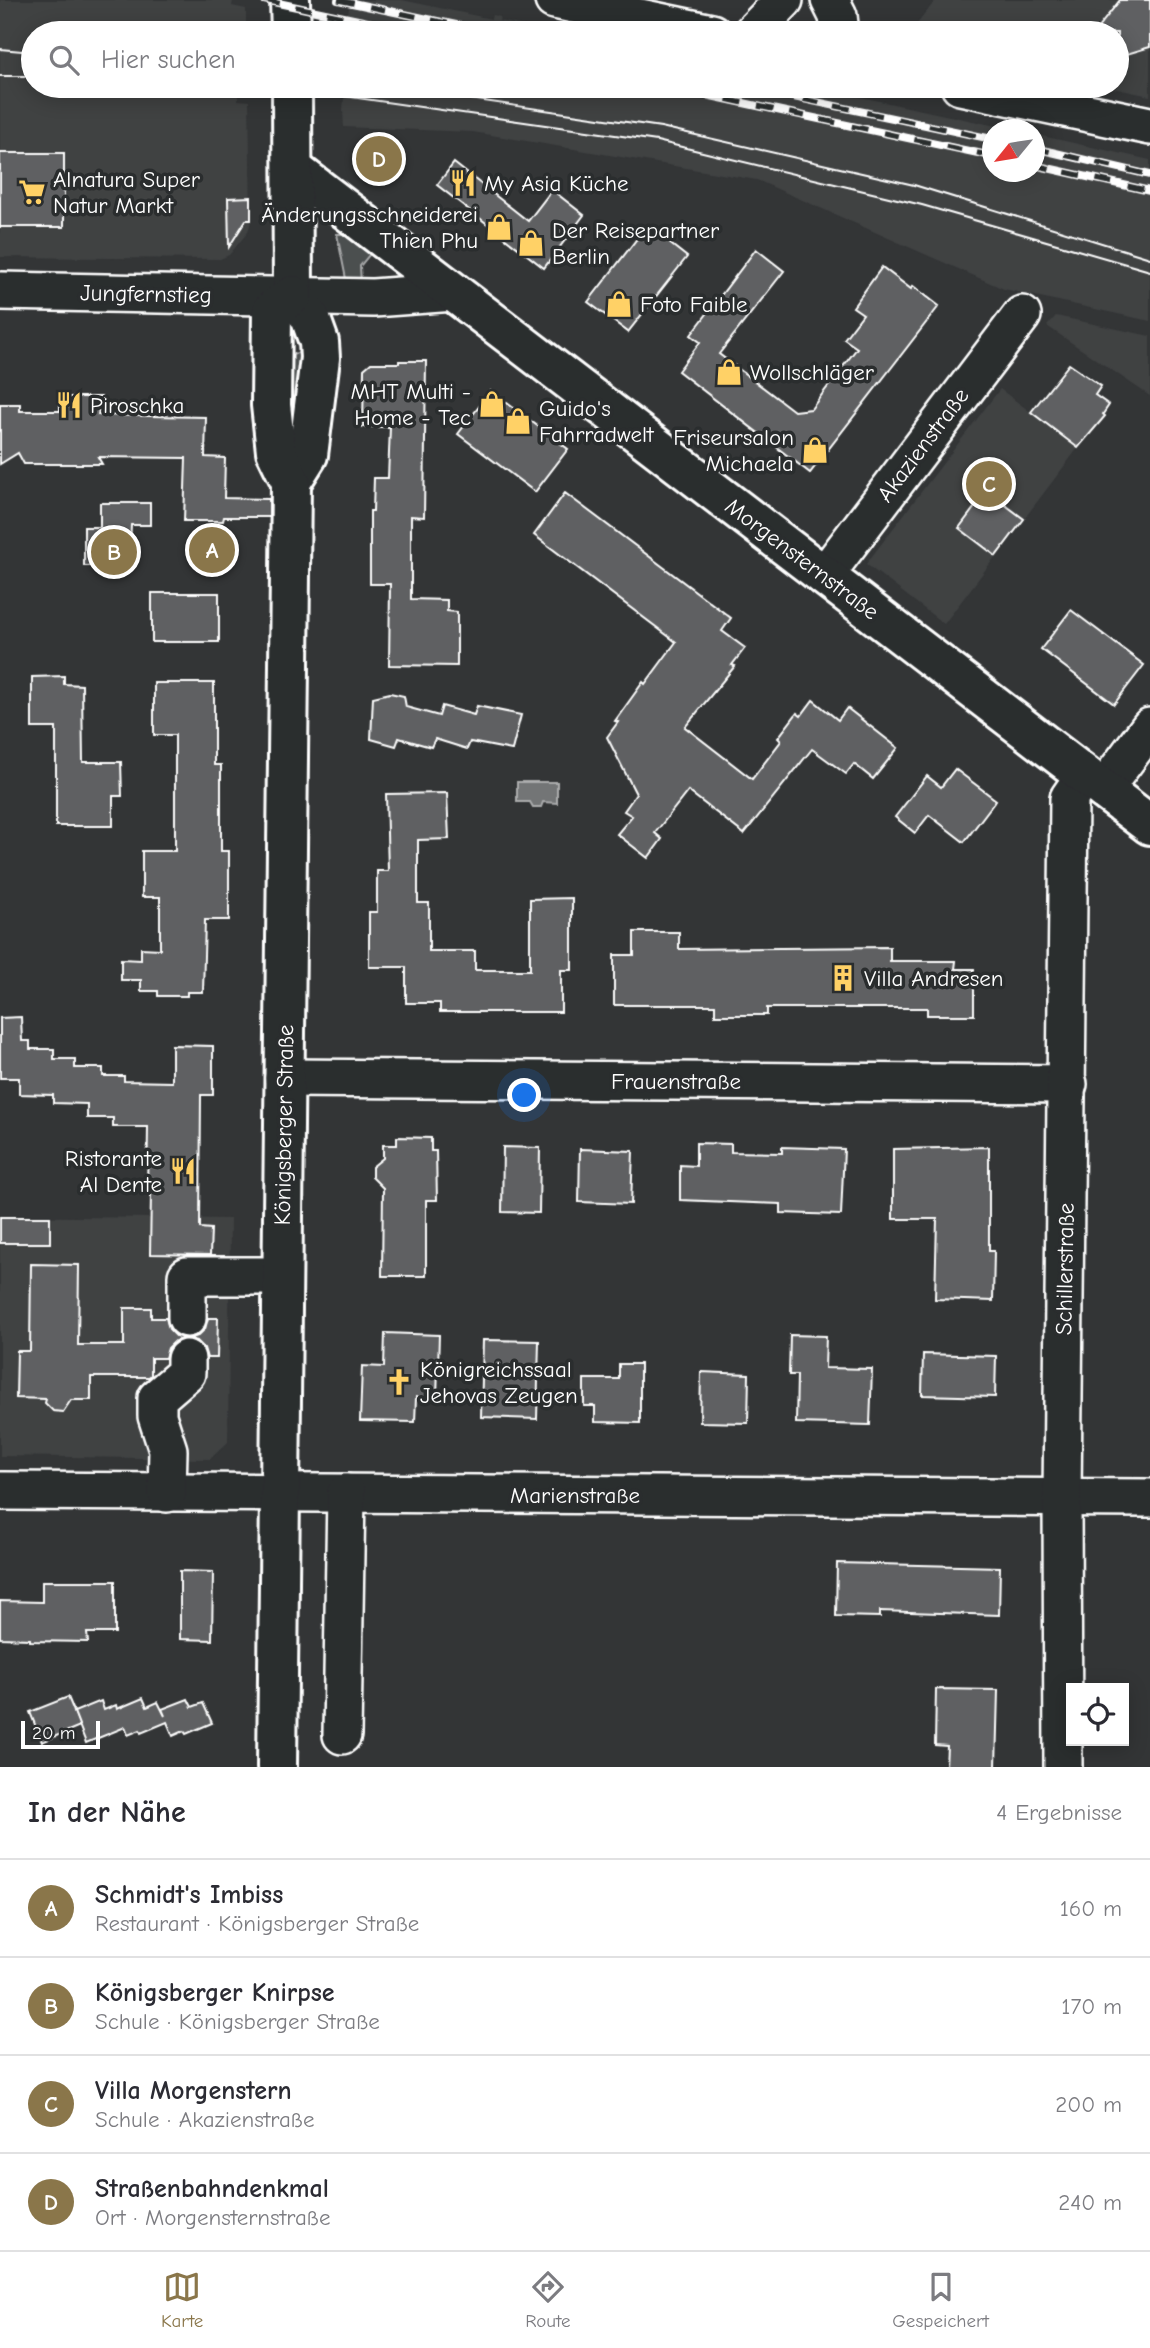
<!DOCTYPE html>
<html lang="de">
<meta charset="utf-8">
<style>
body{margin:0;font-family:"Comic Neue",sans-serif;background:#f2f2f3;color:#2b2b33}
.controls{position:absolute;right:21px;bottom:21px;display:grid;overflow:hidden;border-radius:0px;box-shadow:0 4px 18px #0003}
.controls button{width:63px;height:63px;display:grid;place-items:center;padding:0;border:0;border-bottom:2px solid #e1e1e2;background:#fff;color:#2b2b33;font:35px sans-serif}
.compass{position:absolute;left:982px;top:119px;width:63px;height:63px;border-radius:50%;background:#fff;box-shadow:0 4px 18px #0003;rotate:240deg}
.scale{position:absolute;left:21px;bottom:18px;width:79px;box-sizing:border-box;padding-left:7px;border:4px solid #fff;border-top:0;font-size:19px;line-height:24px;white-space:nowrap;color:#fff;-webkit-text-stroke:5px #2a2d2e;paint-order:stroke}
.you{position:absolute;left:525px;top:1096px;width:24px;height:24px;margin:-18px;border:5px solid #fff;border-radius:50%;background:#1a73e8;box-shadow:0 0 0 10px #1a73e833}
.badge{display:grid;place-items:center;width:46px;height:46px;border-radius:50%;background:#8a764a;color:#fff;font-size:23px;font-weight:700}
.pin{position:absolute;translate:-50% -50%;border:4px solid #fff;box-shadow:0 2px 7px #0006}
.list{margin:0;padding:0;list-style:none}
h2{display:flex;justify-content:space-between;align-items:center;height:91px;margin:0;padding:0 28px;font-size:30px}
h2 small{font-size:23px;font-weight:400;color:#7c7c81}
.list li{display:grid;grid-template-columns:46px 1fr auto;gap:21px;align-items:center;box-sizing:border-box;height:98px;padding:0 28px;border-top:2px solid #e1e1e2}
.list b{display:block;font-size:26px;white-space:nowrap}
.list p{margin:0;font-size:23px;white-space:nowrap;color:#7c7c81}
.list em{font-size:23px;font-style:normal;color:#7c7c81}
.icon{flex:none;width:38px;height:38px;fill:none;stroke:currentColor;stroke-width:2;stroke-linecap:round;stroke-linejoin:round}
.map{position:relative;flex:none;width:1150px;height:1767px;overflow:hidden}
.search{position:absolute;background:#fff;box-shadow:0 4px 18px #0003;left:21px;right:21px;top:21px;height:77px;display:flex;align-items:center;gap:18px;box-sizing:border-box;padding:0 24px;border-radius:38px;color:#7c7c81;font-size:26px}
.sheet{height:483px;background:#fff}
nav{display:flex;justify-content:space-around;align-items:center;box-sizing:border-box;height:98px;border-top:2px solid #e1e1e2;background:#fff;font-size:19px;color:#7c7c81}
nav a{display:grid;justify-items:center;gap:4px}
nav .on{color:#8a764a}
.map>svg:first-child{display:block}
.built{fill:#404243}
.green{fill:#4c4f50;stroke:#a6a7a8;stroke-width:2}
.water{fill:#737576;stroke:#abacad;stroke-width:2}
.building{fill:#5f6162;stroke:#fff;stroke-width:2}
.lines{fill:none;stroke-linecap:round;stroke-linejoin:round}
.minor-casing{stroke:#fff;stroke-width:42}
.major-casing{stroke:#fff;stroke-width:44}
.minor{stroke:#2a2d2e;stroke-width:37}
.major{stroke:#2a2d2e;stroke-width:38}
.tram{stroke:#fff;stroke-width:2}
.rail-casing{stroke:#fff;stroke-width:8}
.rail{stroke:#2a2d2e;stroke-width:5;stroke-dasharray:16;stroke-linecap:butt}
.labels{text-anchor:middle;dominant-baseline:central;stroke-width:7;stroke-linejoin:round;paint-order:stroke}
.poi-label{font-size:23px;fill:#fff;stroke:#2a2d2e;text-anchor:start}
.street-label{font-size:23px;fill:#fff;stroke:#2a2d2e}
</style>
<div class="map">
<svg width="1150" height="1767" viewBox="0 0 1150 1767">
<rect width="100%" height="100%" fill="#333536"/>
<filter id="ink" filterUnits="userSpaceOnUse"><feTurbulence type="fractalNoise" baseFrequency=".0143" numOctaves="2"/><feDisplacementMap in="SourceGraphic" scale="14" xChannelSelector="R" yChannelSelector="G"/><feConvolveMatrix kernelMatrix="1 2 1 2 8 2 1 2 1" color-interpolation-filters="sRGB"/></filter>
<g filter="url(#ink)">
<g class="built">
<polygon points="0,0 233,0 232,6 246,9 246,33 33,33 33,86 238,86 238,100 249,101 251,221 248,232 229,255 220,259 0,257"/>
<polygon points="351,0 402,0 491,19 492,15 500,17 499,21 559,33 335,33 335,29 344,31"/>
<polygon points="936,0 1150,0 1150,96 1103,86 1117,86 1117,33 910,33"/>
<polygon points="345,86 809,86 1010,129 992,130 992,172 1034,172 1035,134 1039,131 1042,136 1150,160 1150,321 1004,289 757,180 473,132 344,127 343,110"/>
<polygon points="1056,316 1150,336 1150,396 1047,326"/>
<polygon points="1000,389 1078,448 944,624 866,564"/>
<polygon points="0,1216 230,1219 228,1442 210,1459 0,1456"/>
</g>
<g class="green">
<polygon points="337,234 343,234 370,254 360,266 361,283 347,284"/>
<polygon points="301,353 292,454 283,354"/>
</g>
<polygon class="water" points="517,782 557,782 557,803 543,802 541,807 533,807 530,802 517,802"/>
<g class="building">
<polygon points="1120,0 1150,0 1150,47 1117,57 1117,33 1094,33"/>
<rect x="0" y="153" width="64" height="74"/>
<polygon points="454,163 528,221 552,190 584,215 544,268 437,185"/>
<polygon points="251,197 251,220 246,220 229,247 228,198"/>
<polygon points="650,228 687,257 628,332 588,302 639,236"/>
<polygon points="756,249 784,271 719,354 794,411 811,409 857,348 844,339 863,314 853,307 882,267 911,289 913,286 939,306 810,473 678,371 700,342 691,335"/>
<polygon points="399,361 426,361 424,517 411,516 411,599 447,600 447,611 457,612 457,666 389,665 390,584 370,584 370,511 373,511 374,478 388,478 390,427 363,427 364,369 371,363 399,363"/>
<polygon points="1069,364 1101,386 1095,395 1109,405 1103,414 1105,416 1078,448 1031,412"/>
<polygon points="491,391 568,449 535,492 458,434"/>
<polygon points="60,397 101,397 98,415 206,417 205,457 225,458 224,498 269,499 269,517 224,517 223,521 184,521 186,458 98,457 102,464 24,464 18,453 0,464 0,404 20,404 20,411 60,411"/>
<polygon points="987,491 1024,519 996,556 959,528"/>
<polygon points="565,493 731,618 722,631 745,648 732,665 735,666 685,727 752,779 781,741 778,738 797,713 801,716 813,700 838,720 847,708 898,748 873,779 854,764 846,774 812,749 744,834 688,791 655,833 662,839 648,858 617,834 632,816 624,811 636,794 607,737 618,722 615,721 643,682 645,684 676,642 534,535"/>
<polygon points="100,503 150,503 150,525 131,525 129,566 84,566 84,527 100,527"/>
<rect x="152" y="593" width="67" height="49"/>
<polygon points="1071,610 1144,665 1114,704 1041,649"/>
<polygon points="64,676 64,684 82,685 83,762 121,762 122,796 113,796 113,826 56,826 56,728 32,728 32,677"/>
<polygon points="154,683 214,683 214,765 221,765 221,851 229,851 229,920 205,920 203,992 187,992 187,996 158,996 158,991 141,991 141,980 121,980 121,959 141,960 141,948 160,949 160,897 142,897 142,851 175,851 175,735 154,735"/>
<polygon points="390,693 404,696 406,707 439,716 442,706 474,715 477,706 521,715 512,750 470,742 467,749 435,739 431,747 399,738 396,746 371,739 373,697"/>
<polygon points="955,769 996,800 964,842 929,815 915,833 895,817 927,776 941,787"/>
<polygon points="447,793 449,839 418,840 418,903 429,903 429,951 475,951 475,970 530,970 530,899 572,898 572,970 561,970 561,1012 440,1012 440,1003 406,1003 406,967 369,967 369,912 377,912 377,871 388,871 386,794"/>
<polygon points="634,932 679,932 679,949 890,947 890,961 956,961 955,969 974,969 974,1015 927,1015 927,1008 767,1008 767,1015 715,1015 715,1005 614,1005 614,955 634,955"/>
<polygon points="21,1017 22,1041 30,1041 30,1049 54,1049 54,1059 75,1059 75,1068 103,1068 103,1076 124,1076 124,1081 172,1082 172,1045 213,1046 213,1095 201,1095 200,1228 211,1229 210,1255 150,1254 151,1193 147,1193 148,1127 113,1127 113,1118 87,1118 87,1104 53,1103 53,1095 19,1094 19,1078 0,1078 0,1018"/>
<polygon points="397,1137 431,1138 431,1151 436,1151 437,1200 426,1200 426,1276 382,1276 383,1188 372,1177 372,1167 383,1158 383,1145 397,1145"/>
<polygon points="696,1143 731,1144 731,1152 782,1153 782,1147 844,1149 841,1215 781,1213 781,1204 680,1200 680,1165 696,1166"/>
<polygon points="503,1147 540,1148 539,1213 502,1212"/>
<polygon points="989,1147 989,1251 994,1251 993,1301 935,1299 937,1219 893,1219 893,1149"/>
<polygon points="580,1149 633,1151 631,1204 579,1202"/>
<rect x="0" y="1217" width="50" height="26"/>
<polygon points="31,1264 79,1265 78,1345 124,1345 124,1308 151,1308 151,1318 166,1318 169,1329 176,1336 184,1338 175,1341 168,1348 165,1358 151,1358 151,1375 149,1377 91,1377 91,1400 71,1400 63,1412 53,1411 45,1403 46,1399 16,1398 17,1351 30,1351"/>
<polygon points="208,1318 218,1318 217,1358 207,1358 204,1348 197,1341 189,1339 198,1336 205,1329"/>
<polygon points="385,1333 439,1335 437,1398 416,1397 415,1422 360,1421 362,1366 384,1367"/>
<polygon points="790,1335 826,1336 825,1368 872,1369 870,1425 796,1423 797,1375 789,1375"/>
<polygon points="483,1340 539,1341 537,1419 481,1417"/>
<polygon points="923,1354 996,1356 995,1397 922,1395"/>
<polygon points="619,1364 640,1364 640,1423 595,1422 595,1406 584,1406 584,1379 619,1379"/>
<polygon points="701,1372 749,1374 748,1423 700,1422"/>
<polygon points="837,1563 1000,1567 999,1615 880,1611 880,1617 836,1616"/>
<polygon points="180,1571 213,1572 212,1640 180,1639"/>
<polygon points="42,1581 115,1581 115,1633 87,1633 88,1642 30,1641 30,1639 0,1638 0,1601 42,1602"/>
<polygon points="936,1689 998,1690 996,1767 946,1767 947,1746 935,1745"/>
<polygon points="68,1697 80,1726 42,1742 30,1712"/>
<polygon points="143,1698 147,1707 158,1702 165,1716 162,1709 188,1699 192,1707 203,1703 212,1723 186,1734 184,1731 173,1736 167,1722 141,1733 140,1730 128,1735 125,1727 86,1743 74,1712 101,1701 104,1710 116,1705 117,1709"/>
</g>
<g class="lines">
<defs>
<g id="minor">
<polyline points="554,0 712,33"/>
<polyline points="830,0 838,16 840,33"/>
<polyline points="752,33 784,0"/>
<polyline points="960,86 1150,126"/>
<polyline points="0,291 373,298 454,292"/>
<polyline points="824,576 1022,315"/>
<polyline points="1103,790 1150,727"/>
<polyline points="284,1078 1068,1084"/>
<polyline points="187,1318 187,1276 282,1276"/>
<polyline points="0,1491 1150,1498"/>
<polyline points="167,1493 168,1450 157,1416 157,1398 186,1373 186,1359"/>
<polyline points="342,1735 346,1493"/>
<polyline points="1063,1767 1062,1498 1069,798 1085,775"/>
</g>
<g id="major">
<polyline points="290,0 291,33"/>
<polyline points="294,170 1150,825"/>
<polyline points="291,482 308,455 320,358 319,342 310,317 293,295 292,86"/>
<polyline points="277,1767 291,482 276,451 271,405 272,310 293,295"/>
</g>
</defs>
<use href="#minor" class="minor-casing"/>
<use href="#major" class="major-casing"/>
<use href="#minor" class="minor"/>
<use href="#major" class="major"/>
<g class="tram">
<polyline points="0,49 33,52"/>
<polyline points="0,76 33,76"/>
<polyline points="235,86 344,96 657,141 922,205 1150,271"/>
<polyline points="381,86 661,127 914,185 1150,258"/>
</g>
<defs>
<g id="rail">
<polyline points="264,0 419,33"/>
<polyline points="338,0 494,33"/>
<polyline points="664,86 992,156"/>
<polyline points="741,86 992,139"/>
<polyline points="1034,148 1150,175"/>
<polyline points="1034,165 1150,191"/>
</g>
</defs>
<use href="#rail" class="rail-casing"/>
<use href="#rail" class="rail"/>
</g>
</g>
<defs>
<symbol id="restaurant-bare" viewBox="-9 -9 18 18"><path d="M-5-6h1v4h1v-4h1v4h1v-4h1v5L-1.5 .5V6h-2V.5L-5-1ZM5-6V6H3V1.5H1.5Q1.5-4 5-6Z" fill="#ffd166" stroke="#2a2d2e" stroke-width="2.5" paint-order="stroke"/></symbol>
<symbol id="supermarket-bare" viewBox="-9 -9 18 18"><path d="M-6-5.5h2.5l.6 2H6L4.5 2H-2.5L-4.4-4H-6ZM-1.5 3.2a1.3 1.3 0 1 0 .1 0ZM3 3.2a1.3 1.3 0 1 0 .1 0Z" fill="#ffd166" stroke="#2a2d2e" stroke-width="2.5" paint-order="stroke"/></symbol>
<symbol id="shop-bare" viewBox="-9 -9 18 18"><path d="M-5-2.5h2.3a2.7 3.5 0 0 1 5.4 0H5L5.5 6h-11ZM-1.5-2.5h3a1.5 2.3 0 0 0-3 0Z" fill="#ffd166" stroke="#2a2d2e" stroke-width="2.5" paint-order="stroke"/></symbol>
<symbol id="building-bare" viewBox="-9 -9 18 18"><path d="M-4-6H4V6H1V3H-1V6H-4ZM-2.5-4.3h1.7v1.8h-1.7ZM.8-4.3h1.7v1.8H.8ZM-2.5-1h1.7V.8h-1.7ZM.8-1h1.7V.8H.8Z" fill="#ffd166" stroke="#2a2d2e" stroke-width="2.5" paint-order="stroke"/></symbol>
<symbol id="church-bare" viewBox="-9 -9 18 18"><path d="M-1.2-6h2.4v3.5h3.3v2.4h-3.3V6h-2.4V-.1h-3.3v-2.4h3.3Z" fill="#ffd166" stroke="#2a2d2e" stroke-width="2.5" paint-order="stroke"/></symbol>
</defs>
<g fill-rule="evenodd">
<use href="#restaurant-bare" x="444" y="164" width="38" height="38"/>
<use href="#supermarket-bare" x="13" y="173" width="38" height="38"/>
<use href="#shop-bare" x="480" y="208" width="38" height="38"/>
<use href="#shop-bare" x="512" y="224" width="38" height="38"/>
<use href="#shop-bare" x="600" y="285" width="38" height="38"/>
<use href="#shop-bare" x="710" y="353" width="38" height="38"/>
<use href="#shop-bare" x="473" y="385" width="38" height="38"/>
<use href="#restaurant-bare" x="50" y="386" width="38" height="38"/>
<use href="#shop-bare" x="499" y="402" width="38" height="38"/>
<use href="#shop-bare" x="796" y="431" width="38" height="38"/>
<use href="#building-bare" x="824" y="959" width="38" height="38"/>
<use href="#restaurant-bare" x="164" y="1152" width="38" height="38"/>
<use href="#church-bare" x="380" y="1363" width="38" height="38"/>
</g>
<g class="labels">
<g class="poi-label">
<text x="53" y="179">Alnatura Super<tspan x="53" dy="26">Natur Markt</tspan></text>
<text x="484" y="183">My Asia Küche</text>
<text x="478" y="214" text-anchor="end">Änderungsschneiderei<tspan x="478" dy="26">Thien Phu</tspan></text>
<text x="552" y="230">Der Reisepartner<tspan x="552" dy="26">Berlin</tspan></text>
<text x="640" y="304">Foto Faible</text>
<text x="750" y="372">Wollschläger</text>
<text x="471" y="391" text-anchor="end">MHT Multi -<tspan x="471" dy="26">Home - Tec</tspan></text>
<text x="90" y="405">Piroschka</text>
<text x="539" y="408">Guido's<tspan x="539" dy="26">Fahrradwelt</tspan></text>
<text x="794" y="437" text-anchor="end">Friseursalon<tspan x="794" dy="26">Michaela</tspan></text>
<text x="864" y="978">Villa Andresen</text>
<text x="162" y="1158" text-anchor="end">Ristorante<tspan x="162" dy="26">Al Dente</tspan></text>
<text x="420" y="1369">Königreichssaal<tspan x="420" dy="26">Jehovas Zeugen</tspan></text>
</g>
<g class="street-label">
<text transform="translate(146 294) rotate(1)">Jungfernstieg</text>
<text transform="translate(923 445) rotate(-53)">Akazienstraße</text>
<text transform="translate(802 559) rotate(37)">Morgensternstraße</text>
<text x="676" y="1081">Frauenstraße</text>
<text transform="translate(284 1125) rotate(-89)">Königsberger Straße</text>
<text transform="translate(1065 1269) rotate(-89)">Schillerstraße</text>
<text x="575" y="1495">Marienstraße</text>
</g>
</g>
</svg>
<div class="controls">
<button><svg class="icon" aria-label="locate" viewBox="0 0 24 24"><circle cx="12" cy="12" r="6"/><path d="M12 2v4M12 18v4M2 12h4M18 12h4"/></svg></button>
</div>
<svg class="compass" viewBox="-18 -18 36 36"><path d="M0-13l5 13h-10z" fill="#e53935"/><path d="M0 13l5-13h-10z" fill="#7c7c81"/></svg>
<div class="scale">20 m</div>
<div class="you"></div>
<div class="pin badge" style="left:212px;top:550px">A</div>
<div class="pin badge" style="left:114px;top:552px">B</div>
<div class="pin badge" style="left:989px;top:484px">C</div>
<div class="pin badge" style="left:379px;top:159px">D</div>
<div class="search"><svg class="icon" aria-label="search" viewBox="0 0 24 24"><circle cx="10" cy="10" r="6"/><path d="M15 15l6 6"/></svg>Hier suchen</div>
</div>
<section class="sheet">
<h2>In der Nähe<small>4 Ergebnisse</small></h2>
<ul class="list">
<li><span class="badge">A</span><div><b>Schmidt's Imbiss</b><p>Restaurant · Königsberger Straße</p></div><em>160 m</em></li>
<li><span class="badge">B</span><div><b>Königsberger Knirpse</b><p>Schule · Königsberger Straße</p></div><em>170 m</em></li>
<li><span class="badge">C</span><div><b>Villa Morgenstern</b><p>Schule · Akazienstraße</p></div><em>200 m</em></li>
<li><span class="badge">D</span><div><b>Straßenbahndenkmal</b><p>Ort · Morgensternstraße</p></div><em>240 m</em></li>
</ul>
</section>
<nav>
<a class="on"><svg class="icon" aria-label="map" viewBox="0 0 24 24"><path d="M3 6l6-2 6 2 6-2v14l-6 2-6-2-6 2zM9 4v14M15 6v14"/></svg>Karte</a>
<a><svg class="icon" aria-label="directions" viewBox="0 0 24 24"><path d="M12 3l9 9-9 9-9-9zM9 14v-3h6M13 9l2 2-2 2"/></svg>Route</a>
<a><svg class="icon" aria-label="saved" viewBox="0 0 24 24"><path d="M7 4h10v16l-5-4-5 4z"/></svg>Gespeichert</a>
</nav>
